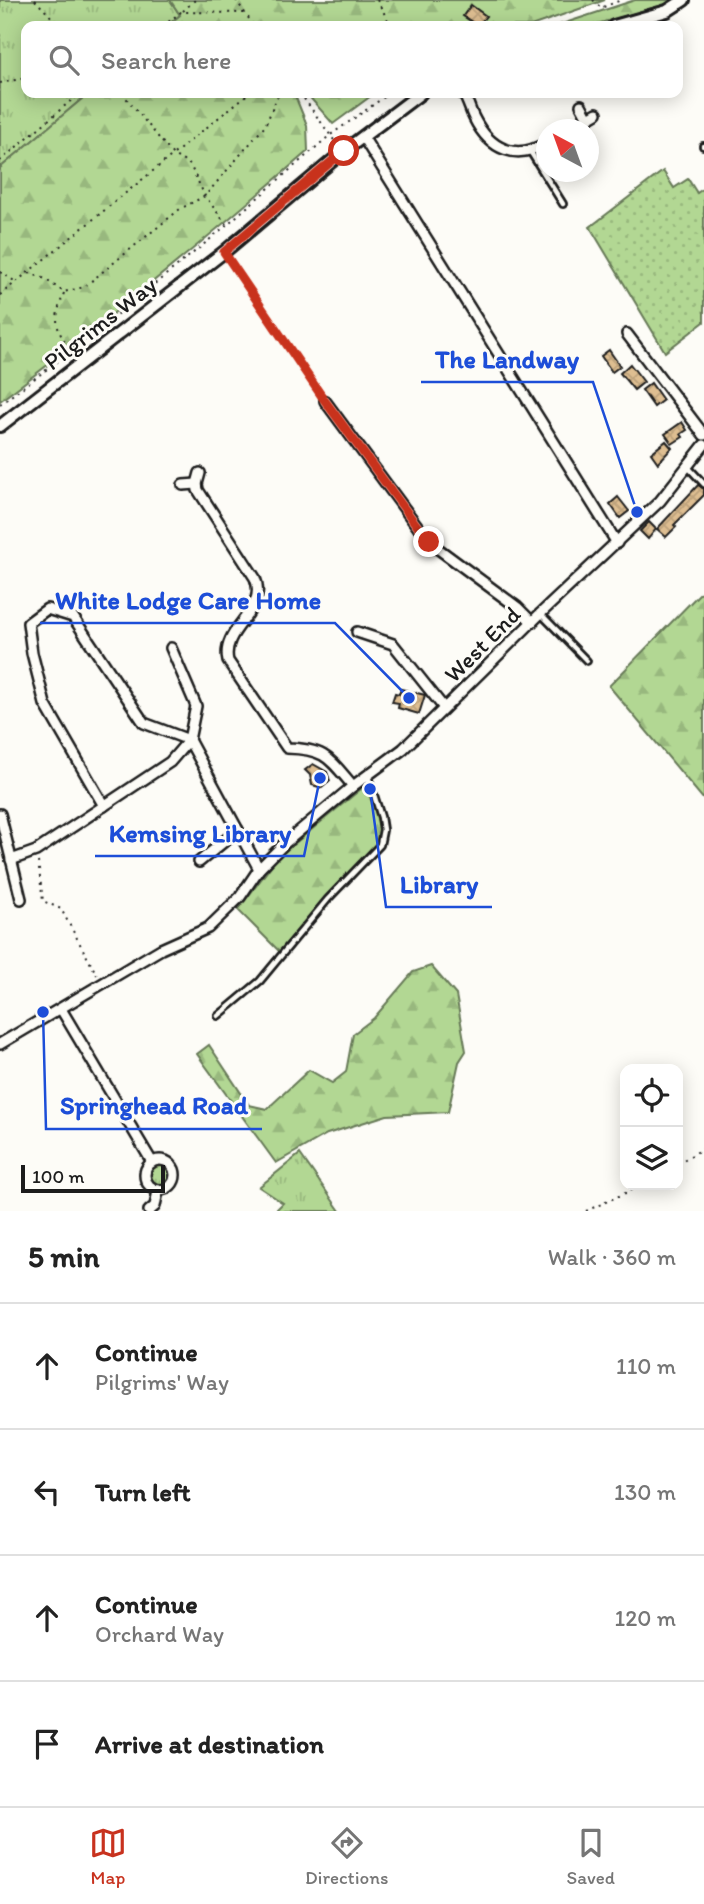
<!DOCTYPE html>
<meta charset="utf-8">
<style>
body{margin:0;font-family:Itim,sans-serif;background:#f6f6f6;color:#222}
.controls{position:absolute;right:21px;bottom:21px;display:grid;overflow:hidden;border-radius:14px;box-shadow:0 4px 18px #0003}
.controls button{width:63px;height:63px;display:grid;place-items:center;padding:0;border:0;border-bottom:2px solid #e0e0e0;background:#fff;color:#222;font:35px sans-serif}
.compass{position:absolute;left:536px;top:119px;width:63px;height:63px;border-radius:50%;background:#fff;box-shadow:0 4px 18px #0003;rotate:319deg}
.scale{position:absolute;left:21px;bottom:18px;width:144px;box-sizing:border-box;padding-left:7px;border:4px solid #1c1c1c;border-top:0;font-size:19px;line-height:24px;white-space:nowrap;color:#1c1c1c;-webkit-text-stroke:5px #fdfcf7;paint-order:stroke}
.stop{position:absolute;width:21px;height:21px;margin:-16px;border:5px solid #c8321e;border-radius:50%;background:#fff}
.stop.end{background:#c8321e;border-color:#fff;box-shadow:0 2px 7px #0008}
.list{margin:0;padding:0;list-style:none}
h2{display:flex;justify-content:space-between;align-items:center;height:91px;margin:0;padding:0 28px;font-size:30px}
h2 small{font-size:23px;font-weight:400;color:#767676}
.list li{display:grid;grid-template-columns:46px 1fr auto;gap:21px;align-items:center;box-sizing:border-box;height:126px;padding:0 28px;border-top:2px solid #e0e0e0}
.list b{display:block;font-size:26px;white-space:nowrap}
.list p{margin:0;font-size:23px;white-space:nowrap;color:#767676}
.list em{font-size:23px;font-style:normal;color:#767676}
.icon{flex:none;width:38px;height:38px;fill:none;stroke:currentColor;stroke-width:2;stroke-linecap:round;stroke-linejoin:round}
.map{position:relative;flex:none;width:704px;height:1211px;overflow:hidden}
.search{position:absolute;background:#fff;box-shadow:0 4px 18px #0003;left:21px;right:21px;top:21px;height:77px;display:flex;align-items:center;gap:18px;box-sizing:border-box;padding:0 24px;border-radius:14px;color:#767676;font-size:26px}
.sheet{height:595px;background:#fff}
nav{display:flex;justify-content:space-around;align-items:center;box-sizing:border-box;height:98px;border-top:2px solid #e0e0e0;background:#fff;font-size:19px;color:#767676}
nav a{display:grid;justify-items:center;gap:4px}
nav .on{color:#c8321e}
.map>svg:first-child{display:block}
.grass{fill:url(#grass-tufts);stroke:#677a58;stroke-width:2}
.forest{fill:url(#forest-firs);stroke:#677a58;stroke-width:2}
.park{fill:url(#park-dots);stroke:#677a58;stroke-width:2}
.building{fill:url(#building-cross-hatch);stroke:#1c1c1c;stroke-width:2}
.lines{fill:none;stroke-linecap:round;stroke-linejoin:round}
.service-casing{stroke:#1c1c1c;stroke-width:10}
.minor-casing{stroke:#1c1c1c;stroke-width:14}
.tertiary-casing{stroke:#1c1c1c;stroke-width:16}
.path{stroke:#1c1c1c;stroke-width:2;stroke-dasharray:2 5;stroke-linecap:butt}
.service{stroke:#fdfcf7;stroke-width:4.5}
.minor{stroke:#fdfcf7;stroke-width:9}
.tertiary{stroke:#fdfcf7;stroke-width:10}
.route{stroke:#c8321e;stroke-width:9}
.labels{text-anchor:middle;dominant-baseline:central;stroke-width:6;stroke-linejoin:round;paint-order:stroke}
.street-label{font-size:24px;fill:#1c1c1c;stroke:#fdfcf7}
.leader{fill:none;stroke:#1d4ed8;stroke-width:2.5}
.callout-dot{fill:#1d4ed8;stroke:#fdfcf7;stroke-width:2.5}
.callout-label{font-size:26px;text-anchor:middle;font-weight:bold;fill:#1d4ed8;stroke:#fdfcf7;stroke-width:6;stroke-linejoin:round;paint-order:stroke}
</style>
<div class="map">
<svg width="704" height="1211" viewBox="0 0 704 1211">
<defs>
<pattern id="grass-tufts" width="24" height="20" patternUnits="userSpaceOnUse" patternTransform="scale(1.75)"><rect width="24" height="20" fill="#b2d793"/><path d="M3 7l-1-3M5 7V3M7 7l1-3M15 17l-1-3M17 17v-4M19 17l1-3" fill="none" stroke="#98b87e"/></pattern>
<pattern id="forest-firs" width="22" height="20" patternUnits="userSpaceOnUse" patternTransform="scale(1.75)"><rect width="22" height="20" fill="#b2d793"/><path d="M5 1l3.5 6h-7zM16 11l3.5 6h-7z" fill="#98b87e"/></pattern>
<pattern id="park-dots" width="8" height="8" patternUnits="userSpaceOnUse" patternTransform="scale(1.75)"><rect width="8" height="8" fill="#b2d793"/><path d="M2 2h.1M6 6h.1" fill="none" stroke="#98b87e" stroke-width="1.8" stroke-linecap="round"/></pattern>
<pattern id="building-cross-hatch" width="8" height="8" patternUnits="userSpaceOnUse" patternTransform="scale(1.75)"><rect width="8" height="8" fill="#debe91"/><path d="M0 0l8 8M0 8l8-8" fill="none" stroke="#bea37c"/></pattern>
</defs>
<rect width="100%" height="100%" fill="#fdfcf7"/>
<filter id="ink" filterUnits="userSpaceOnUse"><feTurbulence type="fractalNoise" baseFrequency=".0143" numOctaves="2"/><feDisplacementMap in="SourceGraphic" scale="14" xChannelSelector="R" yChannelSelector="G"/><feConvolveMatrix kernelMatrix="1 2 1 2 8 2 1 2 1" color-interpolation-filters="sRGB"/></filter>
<g filter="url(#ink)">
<g class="grass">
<polygon points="0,0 170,0 180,15 167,26 26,26 26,93 89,93 0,168"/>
<polygon points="300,1154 340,1211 275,1211 283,1203 259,1187"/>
<circle cx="161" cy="1175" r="10"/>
</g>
<g class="forest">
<polygon points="170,0 605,0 531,26 167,26 180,15"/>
<polygon points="635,0 674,0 667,4 590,26 556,26"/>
<path d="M89,93H294L307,125L308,151C208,238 106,322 0,401V168Z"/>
<polygon points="306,93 375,93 333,124"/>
<polygon points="704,589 704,800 609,686"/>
<polygon points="367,784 381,832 374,850 279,951 238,910 277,858"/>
<polygon points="431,966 456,995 466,1051 459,1062 448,1112 387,1115 327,1134 276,1163 197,1054 209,1045 249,1105 267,1109 309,1070 332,1083 346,1072 353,1034 374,1018 413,972"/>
</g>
<polygon class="park" points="663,171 674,188 688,179 697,193 704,188 704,322 665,352 590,227"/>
<g class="building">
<polygon points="471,5 486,16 478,26 463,16"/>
<polygon points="609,350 620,366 612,372 601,356"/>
<polygon points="630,364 644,382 634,390 620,373"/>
<polygon points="651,383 663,400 654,407 642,390"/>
<polygon points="682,422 687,430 681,434 683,437 672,444 665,434"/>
<polygon points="666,441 672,448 658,463 651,453"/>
<polygon points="698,485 704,489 704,495 674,525 676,527 666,537 657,529"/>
<polygon points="618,497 629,511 620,518 610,504"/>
<polygon points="649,522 656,529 648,539 640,531"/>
<polygon points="401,689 425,695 419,714 398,708 399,703 392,702 395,693 399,694"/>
<polygon points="313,764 327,772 330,781 322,788 312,785 310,775 305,770"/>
</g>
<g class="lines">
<defs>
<g id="service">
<polyline points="703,146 704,146"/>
<polyline points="530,151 563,204"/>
<polyline points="688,467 704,484"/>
<polyline points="541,614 587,661"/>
<polyline points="218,1016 260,981 328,899 380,845 383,830 381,817 368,776"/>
</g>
<g id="minor">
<path d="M463,93C468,101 470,110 474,118C490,150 516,161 546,143"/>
<polyline points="581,105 588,118"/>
<polyline points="568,130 597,113"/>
<polyline points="363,137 617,543"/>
<polyline points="627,334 704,435"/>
<polyline points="325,401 429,542 517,607 532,622"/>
<path d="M200,473L197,484L198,490L255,578C269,611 220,628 228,661L287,748C326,749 329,758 353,786"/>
<polyline points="183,485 197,484"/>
<polyline points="357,632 393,644 444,708"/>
<polyline points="104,806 45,704 32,653 28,623 47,609 73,617 144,723 189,740 196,706 171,648"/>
<polyline points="0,814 21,899"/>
<polyline points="11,860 36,851 170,762 189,740 259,869"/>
<polyline points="199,862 238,830"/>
<polyline points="61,1009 152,1162"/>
<polyline points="0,1044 161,949 208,928 240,897 259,869 285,843 353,786 403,749 541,613 660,501 704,445"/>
<circle cx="160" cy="1175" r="15"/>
<polyline points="149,1211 155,1206 158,1191"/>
</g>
<g id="tertiary">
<polyline points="614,26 667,11 684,0"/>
<polyline points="0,426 224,252 344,151 421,93"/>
</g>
</defs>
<use href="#service" class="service-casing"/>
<use href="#minor" class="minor-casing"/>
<use href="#tertiary" class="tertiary-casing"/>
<g class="path">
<polyline points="35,0 60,26"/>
<polyline points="236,0 254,26"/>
<polyline points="377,0 391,26"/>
<polyline points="593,0 601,8 621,0"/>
<polyline points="183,11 195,0"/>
<polyline points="163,26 181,12 245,13"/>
<polyline points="0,83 26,78"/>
<polyline points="122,93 173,155 190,165 205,196 226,224"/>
<polyline points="300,93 336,143"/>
<polyline points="0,161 80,93"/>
<polyline points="230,260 321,395"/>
<polyline points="0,272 16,282"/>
<polyline points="29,273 43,278 64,292 84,287 180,209 205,196 265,126 279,93"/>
<path d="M64,293C53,321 55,328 71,351"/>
<polyline points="0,295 249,93"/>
<polyline points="0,404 65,356 208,241 329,136 390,93"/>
<polyline points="38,862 43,901 61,909 97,975"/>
<polyline points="678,1163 704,1148"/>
<polyline points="586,1211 643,1185"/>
</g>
<use href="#service" class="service"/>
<use href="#minor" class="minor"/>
<use href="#tertiary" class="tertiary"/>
</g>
</g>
<g class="lines" filter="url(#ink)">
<polyline class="route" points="344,151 224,252 325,401 429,542"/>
</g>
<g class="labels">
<g class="street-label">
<text transform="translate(100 323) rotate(-38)">Pilgrims Way</text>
<text transform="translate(482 644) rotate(-45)">West End</text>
</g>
</g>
<path class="leader" d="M637 512L593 382H421M409 698L335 623H40M320 778L304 856H95M370 789L386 907H492M43 1012L46 1129H262"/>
<g class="callout-dot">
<circle cx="637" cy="512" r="7"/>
<circle cx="409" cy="698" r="7"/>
<circle cx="320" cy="778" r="7"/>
<circle cx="370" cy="789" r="7"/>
<circle cx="43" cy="1012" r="7"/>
</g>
<g class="callout-label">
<text x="507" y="368">The Landway</text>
<text x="188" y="609">White Lodge Care Home</text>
<text x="200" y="842">Kemsing Library</text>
<text x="439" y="893">Library</text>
<text x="154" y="1114">Springhead Road</text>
</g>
</svg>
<div class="controls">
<button><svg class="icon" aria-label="locate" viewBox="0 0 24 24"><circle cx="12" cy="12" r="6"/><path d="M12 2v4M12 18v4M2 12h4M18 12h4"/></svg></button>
<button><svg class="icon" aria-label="layers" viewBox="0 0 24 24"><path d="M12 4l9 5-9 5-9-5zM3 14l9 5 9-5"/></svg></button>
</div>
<svg class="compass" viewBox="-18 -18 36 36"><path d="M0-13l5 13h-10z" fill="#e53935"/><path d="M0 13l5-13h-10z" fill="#767676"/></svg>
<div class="scale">100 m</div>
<div class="stop" style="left:344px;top:151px"></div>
<div class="stop end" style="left:429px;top:542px"></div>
<div class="search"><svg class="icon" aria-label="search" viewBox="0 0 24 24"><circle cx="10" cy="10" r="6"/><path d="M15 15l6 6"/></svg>Search here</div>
</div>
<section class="sheet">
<h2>5 min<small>Walk · 360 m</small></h2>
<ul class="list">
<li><svg class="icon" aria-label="ahead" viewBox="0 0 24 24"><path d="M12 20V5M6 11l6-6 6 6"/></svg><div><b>Continue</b><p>Pilgrims' Way</p></div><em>110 m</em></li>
<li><svg class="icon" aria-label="left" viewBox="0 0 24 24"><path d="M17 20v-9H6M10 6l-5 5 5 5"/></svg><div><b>Turn left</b></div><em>130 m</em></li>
<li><svg class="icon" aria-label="ahead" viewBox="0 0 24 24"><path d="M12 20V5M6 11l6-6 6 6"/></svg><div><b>Continue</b><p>Orchard Way</p></div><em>120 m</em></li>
<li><svg class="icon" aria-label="arrive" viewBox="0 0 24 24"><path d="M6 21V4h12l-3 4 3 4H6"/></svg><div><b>Arrive at destination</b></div></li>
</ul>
</section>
<nav>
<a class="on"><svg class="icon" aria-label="map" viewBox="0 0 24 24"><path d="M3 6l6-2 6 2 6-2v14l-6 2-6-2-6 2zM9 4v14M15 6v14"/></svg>Map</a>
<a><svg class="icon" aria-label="directions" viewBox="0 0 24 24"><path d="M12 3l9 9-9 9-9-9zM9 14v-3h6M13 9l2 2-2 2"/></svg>Directions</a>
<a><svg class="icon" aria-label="saved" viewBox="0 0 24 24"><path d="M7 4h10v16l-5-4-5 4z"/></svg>Saved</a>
</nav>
